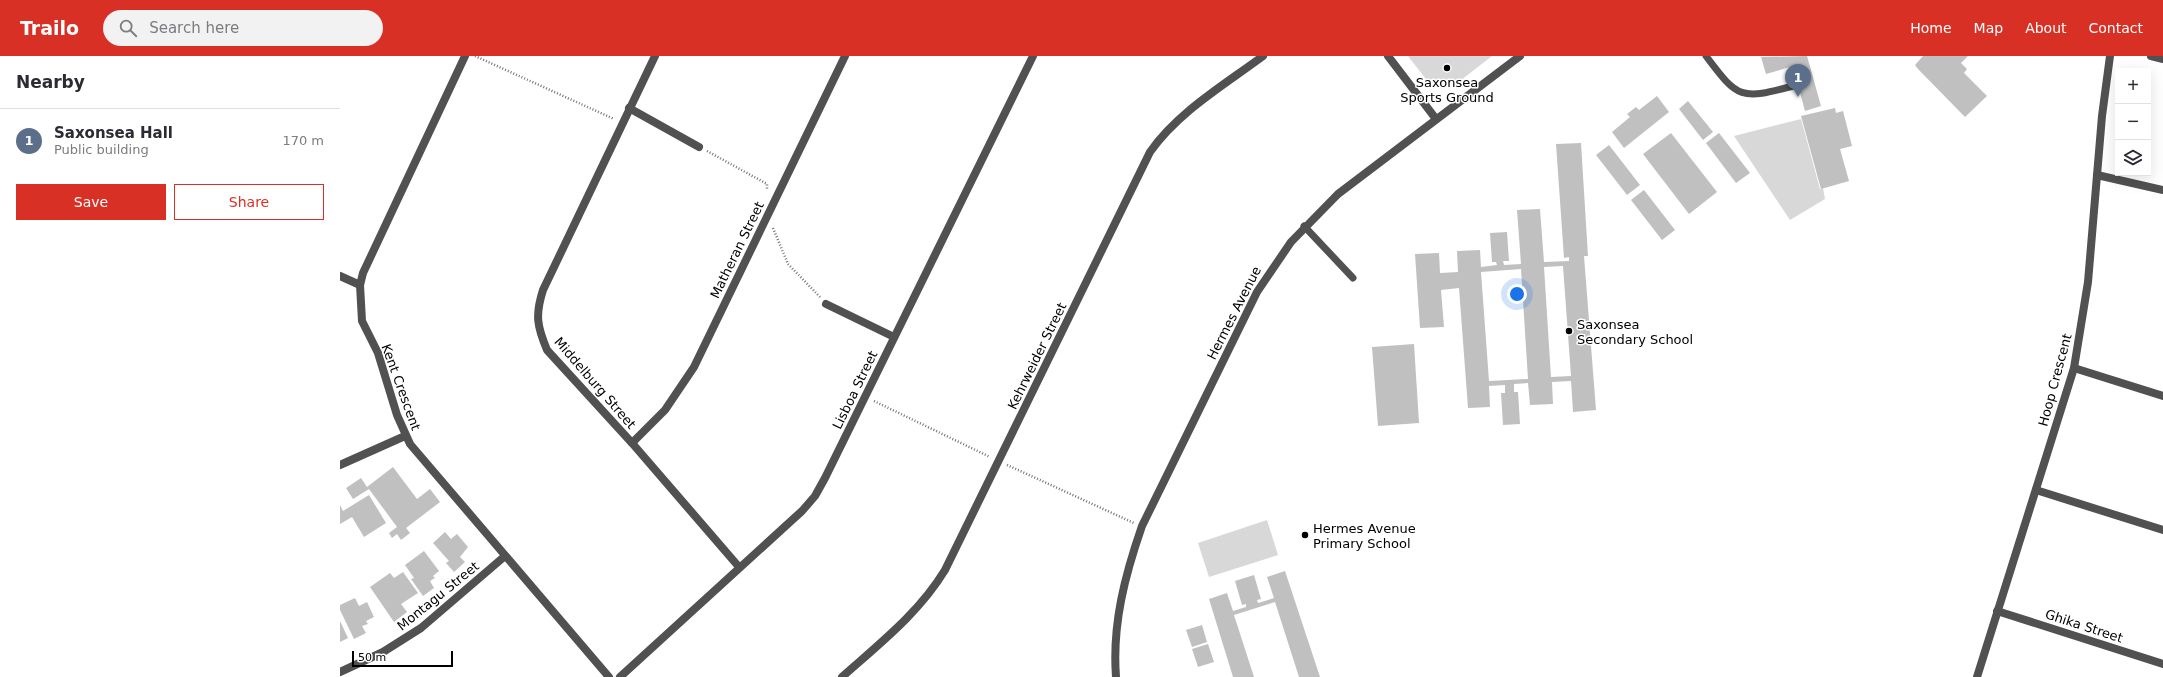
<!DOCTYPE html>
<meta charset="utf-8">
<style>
body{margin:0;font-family:"DejaVu Sans",sans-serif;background:#f2f2f3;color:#2b2b33}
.controls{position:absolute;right:12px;top:12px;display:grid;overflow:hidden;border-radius:0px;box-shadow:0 4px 16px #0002}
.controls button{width:36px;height:36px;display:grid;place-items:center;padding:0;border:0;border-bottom:1px solid #e1e1e2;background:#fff;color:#2b2b33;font:20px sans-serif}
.scale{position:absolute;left:12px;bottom:10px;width:101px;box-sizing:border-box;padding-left:4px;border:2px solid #000;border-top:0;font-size:11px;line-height:14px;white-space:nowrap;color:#000;-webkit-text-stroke:3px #fff;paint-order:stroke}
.you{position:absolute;left:1177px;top:238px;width:14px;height:14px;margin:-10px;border:3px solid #fff;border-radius:50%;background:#1a73e8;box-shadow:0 0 0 6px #1a73e833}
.badge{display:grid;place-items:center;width:26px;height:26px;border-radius:50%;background:#d93025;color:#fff;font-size:13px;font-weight:700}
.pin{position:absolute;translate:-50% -33px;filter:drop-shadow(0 1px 2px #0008)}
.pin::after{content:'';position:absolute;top:21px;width:14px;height:12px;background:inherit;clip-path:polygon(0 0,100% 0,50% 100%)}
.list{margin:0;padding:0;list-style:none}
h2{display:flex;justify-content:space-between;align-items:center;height:52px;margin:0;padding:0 16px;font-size:17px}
h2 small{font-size:13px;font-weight:400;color:#7c7c81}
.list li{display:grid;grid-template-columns:26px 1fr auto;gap:12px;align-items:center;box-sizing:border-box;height:64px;padding:0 16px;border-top:1px solid #e1e1e2}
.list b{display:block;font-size:15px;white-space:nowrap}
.list p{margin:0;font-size:13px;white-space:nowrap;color:#7c7c81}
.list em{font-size:13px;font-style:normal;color:#7c7c81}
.actions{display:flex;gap:8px;padding:12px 16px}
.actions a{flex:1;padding:9px 0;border:1px solid #d93025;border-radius:0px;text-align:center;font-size:14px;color:#d93025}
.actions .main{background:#d93025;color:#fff}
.icon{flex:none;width:22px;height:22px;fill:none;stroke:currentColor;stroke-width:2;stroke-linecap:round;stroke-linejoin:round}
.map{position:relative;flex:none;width:1823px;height:621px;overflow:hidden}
header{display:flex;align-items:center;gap:24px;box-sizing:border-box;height:56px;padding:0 20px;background:#d93025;color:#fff}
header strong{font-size:19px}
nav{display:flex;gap:22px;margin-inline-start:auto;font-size:14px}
.search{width:280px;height:36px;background:#f2f2f3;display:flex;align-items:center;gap:10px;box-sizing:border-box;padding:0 14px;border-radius:22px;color:#7c7c81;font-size:15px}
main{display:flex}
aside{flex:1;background:#fff}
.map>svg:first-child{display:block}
.park{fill:#d8d8d8}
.building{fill:#c0c0c0;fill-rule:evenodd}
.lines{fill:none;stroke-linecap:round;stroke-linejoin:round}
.path{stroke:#737373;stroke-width:2.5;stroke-dasharray:1 2;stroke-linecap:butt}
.service{stroke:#515151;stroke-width:7}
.minor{stroke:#515151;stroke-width:8}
.poi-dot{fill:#000;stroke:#fff;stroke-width:1.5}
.labels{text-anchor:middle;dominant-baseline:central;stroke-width:3;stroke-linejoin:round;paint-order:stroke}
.poi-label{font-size:13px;fill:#000;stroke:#fff;text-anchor:start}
.street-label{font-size:13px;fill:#000;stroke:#fff}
</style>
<header>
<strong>Trailo</strong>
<div class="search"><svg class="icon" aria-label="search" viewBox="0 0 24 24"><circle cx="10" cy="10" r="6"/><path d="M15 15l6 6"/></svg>Search here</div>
<nav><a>Home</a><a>Map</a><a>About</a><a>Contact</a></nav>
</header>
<main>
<aside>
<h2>Nearby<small></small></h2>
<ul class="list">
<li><span class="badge" style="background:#5c6f8a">1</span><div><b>Saxonsea Hall</b><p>Public building</p></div><em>170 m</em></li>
</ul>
<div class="actions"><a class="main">Save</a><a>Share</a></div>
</aside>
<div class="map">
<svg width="1823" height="621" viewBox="0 0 1823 621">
<rect width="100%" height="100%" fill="#fff"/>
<g class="park">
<polygon points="1068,0 1152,0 1121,24 1089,27"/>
<polygon points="1461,63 1480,133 1483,132 1485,143 1450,164 1394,80"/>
<polygon points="927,464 938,499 869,521 858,487"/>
</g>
<g class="building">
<polygon points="1467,0 1481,50 1465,55 1454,14 1458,13 1457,9 1426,18 1421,1"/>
<polygon points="1583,0 1628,0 1621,7 1627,13 1624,17 1647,40 1625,61 1578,13 1575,9"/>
<polygon points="1317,40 1329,56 1284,92 1272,76 1290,61 1287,58 1296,51 1299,54"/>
<polygon points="1348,45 1373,76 1363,84 1339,53"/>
<polygon points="1495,52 1496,57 1503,55 1512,90 1500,93 1509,125 1481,133 1461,60"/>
<polygon points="1331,77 1377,136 1349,158 1303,98"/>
<polygon points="1379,77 1410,117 1396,127 1366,87"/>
<path d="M1241,87L1248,200H1244L1256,354L1233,356L1231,325L1212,326L1213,348L1190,349L1188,327L1174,328V336H1178L1180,368L1163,369L1161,337H1165V329L1149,330L1150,351L1128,352L1119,232L1101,234L1104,271L1080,272L1075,198L1099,197L1100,217L1118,216L1117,195L1140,194L1141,211L1157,209L1156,206H1152L1150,177L1167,176L1169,205H1163L1164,209L1181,208L1177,154L1200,153L1204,206L1229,205V201L1224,202L1216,88ZM1223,210L1231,320L1211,321L1204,211ZM1181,213L1188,323L1149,325L1141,216Z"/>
<polygon points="1269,89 1300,129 1287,139 1256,99"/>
<polygon points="1304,134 1335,174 1322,184 1291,144"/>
<polygon points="1074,288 1079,367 1038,370 1032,291"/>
<polygon points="53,411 77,443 90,433 100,446 66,472 70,477 61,484 57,478 52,482 49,477 57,471 29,433 13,443 6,432 21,422 27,431"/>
<polygon points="29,439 46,467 24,481 12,461 0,468 0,449 3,455"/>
<polygon points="105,476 111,483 117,478 128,491 120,501 125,506 114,516 106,507 109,505 93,487"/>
<polygon points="84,495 99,515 93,520 95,522 90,525 94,532 83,540 71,523 74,522 65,509"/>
<polygon points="945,515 980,621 959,621 935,546 894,559 914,621 893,621 869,543 887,537 893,555 906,551 906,548 902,549 895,525 914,519 921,543 917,544 918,547 934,542 927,521"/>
<polygon points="63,516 78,537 61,548 67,556 54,566 30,531 50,517 54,522"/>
<polygon points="15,542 19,550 27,546 34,561 26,565 28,568 22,570 26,577 14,583 0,554 0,549"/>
<polygon points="0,565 8,582 0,586"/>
<polygon points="862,569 867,586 852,591 846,574"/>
<polygon points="868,588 874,606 858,611 852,593"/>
</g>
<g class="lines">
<g class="path">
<polyline points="135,0 274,63"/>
<polyline points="367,95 427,128 427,134"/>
<polyline points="433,172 448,208 480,241"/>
<polyline points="534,345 650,401"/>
<polyline points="667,409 794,467"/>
</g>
<g class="service">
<path d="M1366,0C1398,43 1401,44 1453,30"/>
<polyline points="964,170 1013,222"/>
</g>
<g class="minor">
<polyline points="125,0 23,217 20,229 22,265 38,297 57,359 70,388 269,621"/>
<path d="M315,0L203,234C195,259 197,270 207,294L292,387L399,511"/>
<polyline points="1048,0 1096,63"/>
<polyline points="1811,0 1823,3"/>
<polyline points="289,52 359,91"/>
<polyline points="1757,119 1823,134"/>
<polyline points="0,220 20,229"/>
<polyline points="486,248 554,281"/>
<polyline points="1734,312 1823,340"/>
<polyline points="292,387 325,354 354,311 505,0"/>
<polyline points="0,409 65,380"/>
<polyline points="1696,434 1823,474"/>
<polyline points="1657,555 1823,608"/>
<polyline points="0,616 43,596 81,572 165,500"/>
<polyline points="280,621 462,455 475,440 485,422 693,0"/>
<path d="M502,621C539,588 579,557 605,514L810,96C838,56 884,29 923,0"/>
<path d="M776,621C772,568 785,519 802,470L917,236L951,186L998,138L1180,0"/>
<polyline points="1637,621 1734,312 1748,226 1762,60 1770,0"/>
</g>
</g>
<g class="poi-dot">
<circle cx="1107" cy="12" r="4"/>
<circle cx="1229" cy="275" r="4"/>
<circle cx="965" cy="479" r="4"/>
</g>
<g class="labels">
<g class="poi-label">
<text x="1107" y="26" text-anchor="middle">Saxonsea<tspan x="1107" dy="15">Sports Ground</tspan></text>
<text x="1237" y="268">Saxonsea<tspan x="1237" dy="15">Secondary School</tspan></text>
<text x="973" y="472">Hermes Avenue<tspan x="973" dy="15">Primary School</tspan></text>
</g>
<g class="street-label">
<text transform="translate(397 194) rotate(-64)">Matheran Street</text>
<text transform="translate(894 257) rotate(-63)">Hermes Avenue</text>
<text transform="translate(697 300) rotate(-64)">Kehrweider Street</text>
<text transform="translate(1715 324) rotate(-75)">Hoop Crescent</text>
<text transform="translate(255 327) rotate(49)">Middelburg Street</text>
<text transform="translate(61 331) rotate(70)">Kent Crescent</text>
<text transform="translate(515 334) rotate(-64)">Lisboa Street</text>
<text transform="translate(98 540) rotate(-39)">Montagu Street</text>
<text transform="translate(1744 570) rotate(18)">Ghika Street</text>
</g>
</g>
</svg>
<div class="controls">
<button>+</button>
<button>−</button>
<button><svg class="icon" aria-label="layers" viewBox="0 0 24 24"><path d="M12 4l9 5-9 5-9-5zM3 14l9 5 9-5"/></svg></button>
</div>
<div class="scale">50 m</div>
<div class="you"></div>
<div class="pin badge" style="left:1458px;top:41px;background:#5c6f8a">1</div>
</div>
</main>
